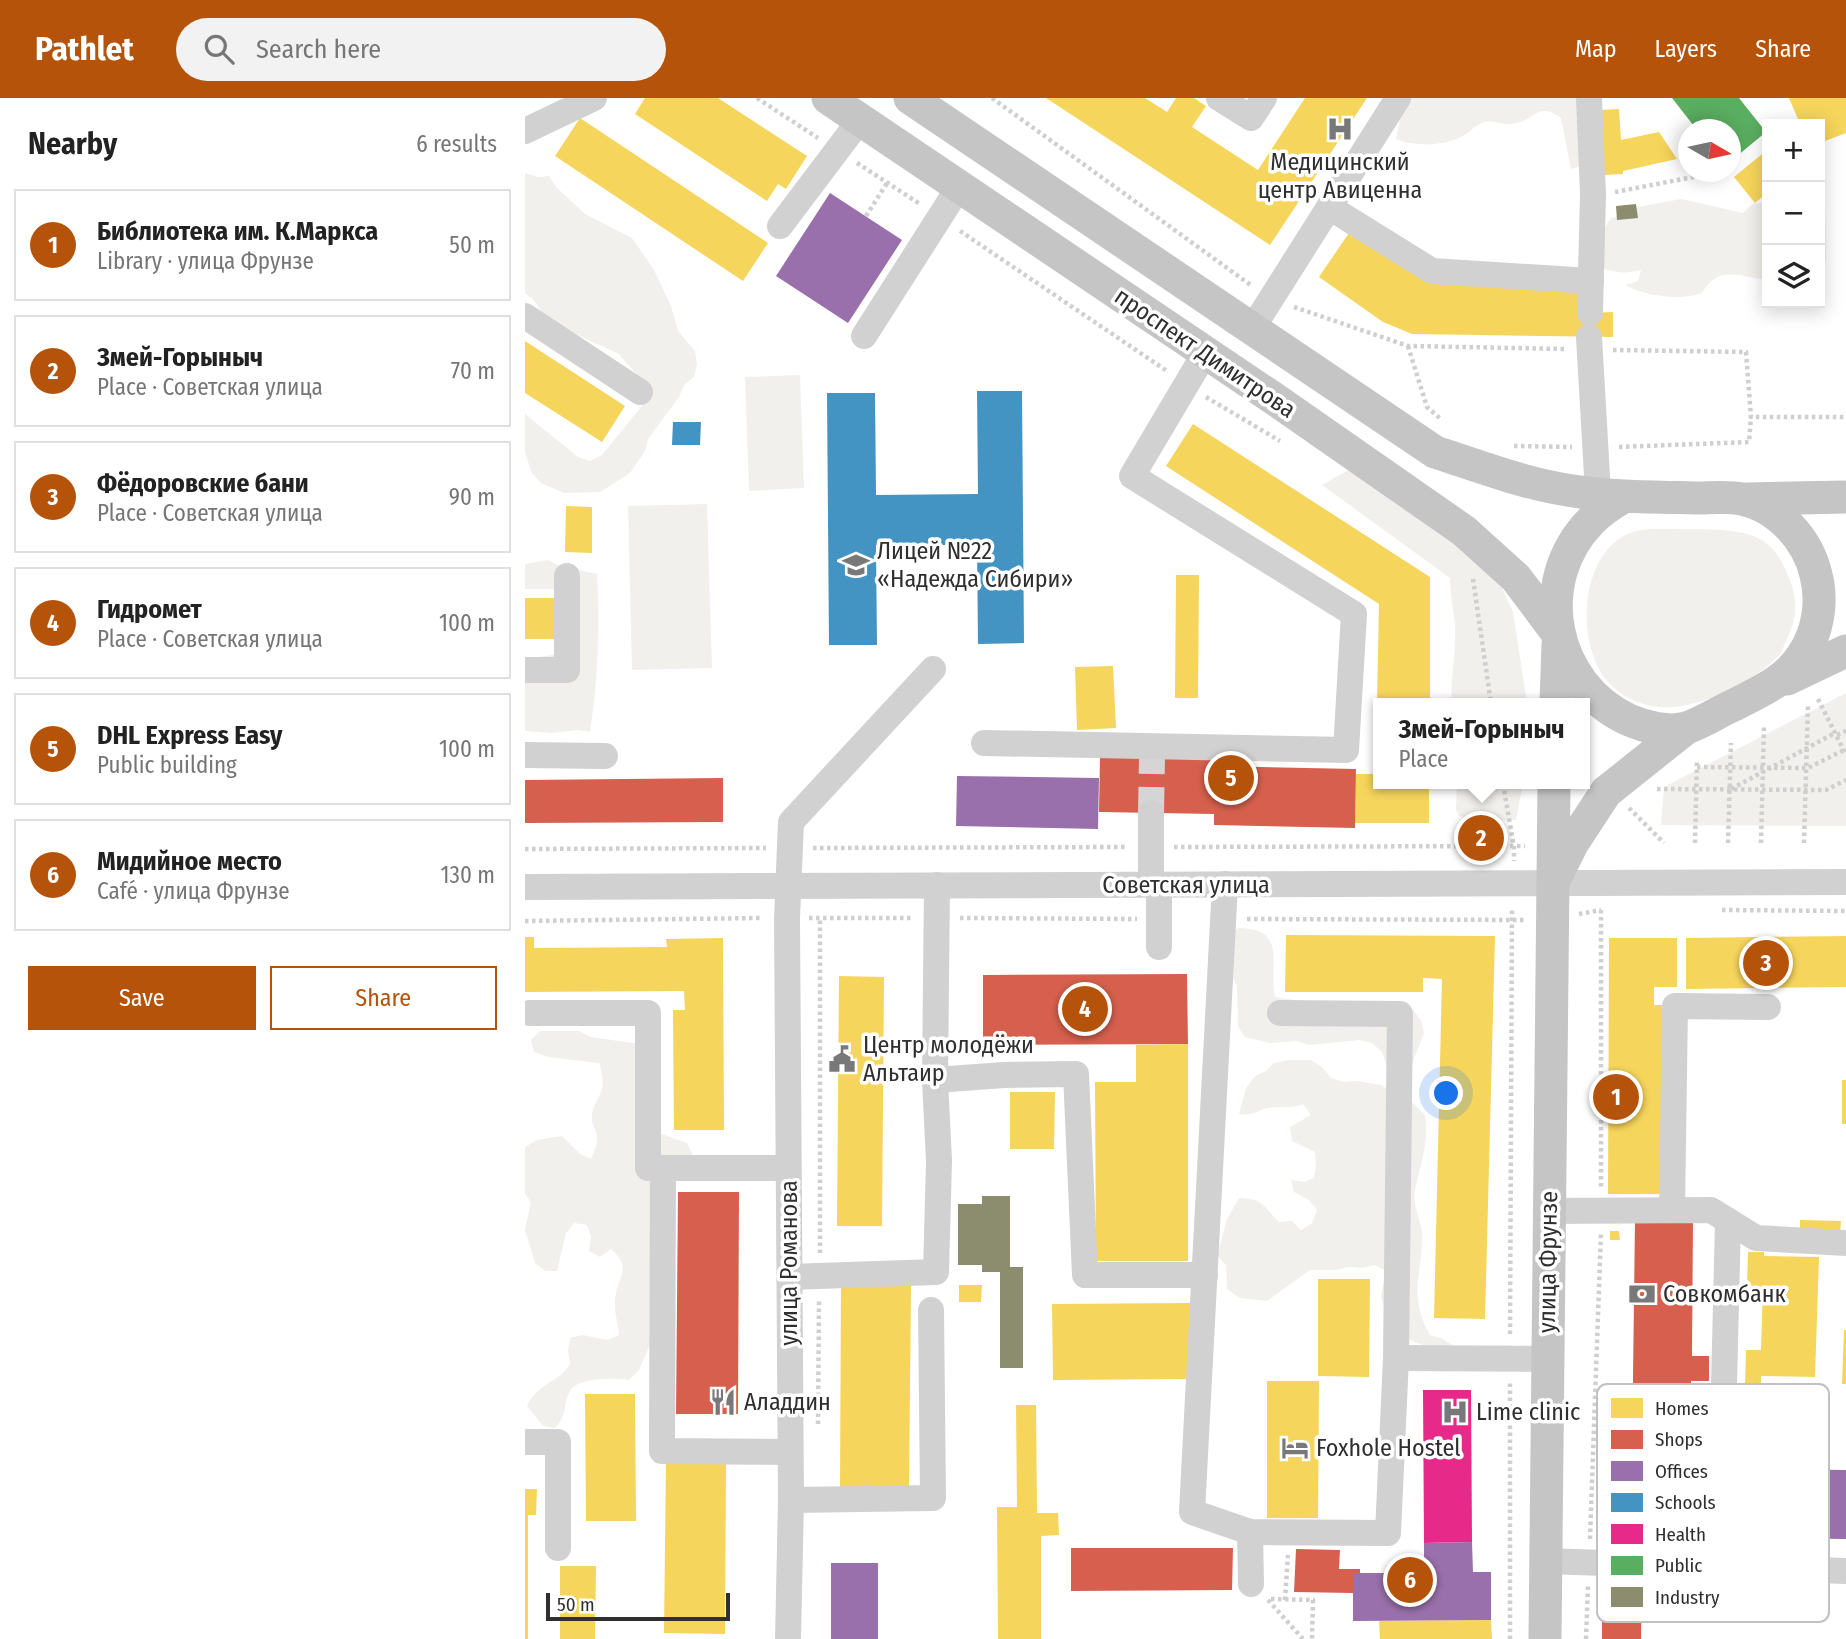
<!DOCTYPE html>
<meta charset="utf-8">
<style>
body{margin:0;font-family:"Fira Sans Condensed",sans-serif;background:#f2f2f2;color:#222}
.controls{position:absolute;right:21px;top:21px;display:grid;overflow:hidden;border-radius:0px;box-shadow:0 4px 18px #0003}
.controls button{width:63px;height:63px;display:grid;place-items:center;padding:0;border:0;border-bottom:2px solid #e0e0e0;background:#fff;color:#222;font:35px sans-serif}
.compass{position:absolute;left:1153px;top:21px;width:63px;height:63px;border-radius:50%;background:#fff;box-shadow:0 4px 18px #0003;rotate:99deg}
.scale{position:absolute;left:21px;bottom:18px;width:184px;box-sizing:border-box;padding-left:7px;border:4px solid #2f2f2f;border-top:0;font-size:19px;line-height:24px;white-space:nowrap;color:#2f2f2f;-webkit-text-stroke:5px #fff;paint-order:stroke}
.you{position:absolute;left:922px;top:996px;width:24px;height:24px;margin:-18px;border:5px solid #fff;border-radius:50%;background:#1a73e8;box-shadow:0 0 0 10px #1a73e833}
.badge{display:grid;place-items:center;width:46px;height:46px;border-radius:50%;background:#b45309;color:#fff;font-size:23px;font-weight:700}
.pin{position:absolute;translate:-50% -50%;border:4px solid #fff;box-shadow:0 2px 7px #0006}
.popup{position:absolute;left:848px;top:600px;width:217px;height:91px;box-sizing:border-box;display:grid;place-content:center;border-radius:0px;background:#fff;filter:drop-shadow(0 2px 5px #0005);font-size:23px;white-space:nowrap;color:#767676}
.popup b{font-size:26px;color:#222}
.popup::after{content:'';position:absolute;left:50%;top:100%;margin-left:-14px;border:14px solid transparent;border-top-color:#fff}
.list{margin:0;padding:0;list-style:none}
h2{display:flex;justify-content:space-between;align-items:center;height:91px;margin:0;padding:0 28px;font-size:30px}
h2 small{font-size:23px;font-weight:400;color:#767676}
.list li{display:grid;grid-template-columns:46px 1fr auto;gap:21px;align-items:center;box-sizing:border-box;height:112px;margin:0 14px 14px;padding:0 14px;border:2px solid #e0e0e0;border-radius:0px}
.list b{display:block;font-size:26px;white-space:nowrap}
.list p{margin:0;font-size:23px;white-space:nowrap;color:#767676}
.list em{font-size:23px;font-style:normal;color:#767676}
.actions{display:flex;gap:14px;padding:21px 28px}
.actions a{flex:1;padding:16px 0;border:2px solid #b45309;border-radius:0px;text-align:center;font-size:24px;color:#b45309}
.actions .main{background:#b45309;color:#fff}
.icon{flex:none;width:38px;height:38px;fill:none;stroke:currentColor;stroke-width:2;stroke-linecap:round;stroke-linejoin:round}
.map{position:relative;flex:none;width:1321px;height:1541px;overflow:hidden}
header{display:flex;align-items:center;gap:42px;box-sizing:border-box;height:98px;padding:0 35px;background:#b45309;color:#fff}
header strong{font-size:33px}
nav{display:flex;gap:38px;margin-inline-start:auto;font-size:24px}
.search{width:490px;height:63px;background:#f2f2f2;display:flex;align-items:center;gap:18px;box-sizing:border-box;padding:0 24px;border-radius:38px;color:#767676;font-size:26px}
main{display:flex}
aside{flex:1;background:#fff}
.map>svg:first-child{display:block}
.green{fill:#f2f0ec}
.homes{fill:#f6d55c}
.shops{fill:#d6604d}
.offices{fill:#9970ab}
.schools{fill:#4393c3}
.health{fill:#e7298a}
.public{fill:#5aae61}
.industry{fill:#8c8c6e}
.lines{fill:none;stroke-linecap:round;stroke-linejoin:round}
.minor-tunnel{stroke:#d5d5d5;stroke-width:26;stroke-dasharray:26 13;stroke-linecap:butt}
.path{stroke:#cfcfcf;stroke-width:4.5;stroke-dasharray:3.5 3.5;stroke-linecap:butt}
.minor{stroke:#d1d1d1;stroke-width:26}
.major{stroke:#c5c5c5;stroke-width:33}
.labels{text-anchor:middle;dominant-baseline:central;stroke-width:7;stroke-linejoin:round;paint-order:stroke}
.poi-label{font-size:24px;fill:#2f2f2f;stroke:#fff;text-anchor:start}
.street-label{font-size:24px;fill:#2f2f2f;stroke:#fff}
.key{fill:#fff;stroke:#c1c1c1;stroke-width:2}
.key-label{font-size:19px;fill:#2f2f2f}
</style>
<header>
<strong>Pathlet</strong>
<div class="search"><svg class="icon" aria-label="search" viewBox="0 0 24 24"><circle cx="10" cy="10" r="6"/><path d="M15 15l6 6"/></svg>Search here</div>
<nav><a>Map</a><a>Layers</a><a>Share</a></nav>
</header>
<main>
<aside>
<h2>Nearby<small>6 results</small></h2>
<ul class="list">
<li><span class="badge">1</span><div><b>Библиотека им. К.Маркса</b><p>Library · улица Фрунзе</p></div><em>50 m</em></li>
<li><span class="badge">2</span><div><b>Змей-Горыныч</b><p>Place · Советская улица</p></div><em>70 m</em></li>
<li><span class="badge">3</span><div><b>Фёдоровские бани</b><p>Place · Советская улица</p></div><em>90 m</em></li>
<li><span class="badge">4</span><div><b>Гидромет</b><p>Place · Советская улица</p></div><em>100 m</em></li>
<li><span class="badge">5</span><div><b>DHL Express Easy</b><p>Public building</p></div><em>100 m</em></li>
<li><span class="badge">6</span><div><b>Мидийное место</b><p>Café · улица Фрунзе</p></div><em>130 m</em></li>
</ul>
<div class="actions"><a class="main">Save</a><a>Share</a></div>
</aside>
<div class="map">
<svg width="1321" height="1541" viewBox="0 0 1321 1541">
<rect width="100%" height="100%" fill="#fff"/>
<g class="green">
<path d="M883,0H1069L1059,67L1046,71L1036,20C1011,2 1010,24 987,26C978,27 968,22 959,24C949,27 944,36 936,39C916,48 891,49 871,41L876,16Z"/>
<polygon points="0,75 13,79 24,78 31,89 60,116 107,140 129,172 146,208 153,233 170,253 172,266 169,279 159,287 154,299 123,341 120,353 105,375 75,394 39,395 16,385 7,375 0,355 0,316 53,359 65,363 77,357 116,309 122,297 119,285 94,256 24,224 8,201 0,195"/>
<polygon points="1295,97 1300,100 1301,162 1295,167"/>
<path d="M1156,101L1218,115L1228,106L1242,103V182C1214,178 1193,167 1177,195C1155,203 1120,198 1100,187L1113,183L1116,172C1101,176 1091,175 1077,170V133L1086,120L1098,117L1107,110Z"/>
<polygon points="275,277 279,390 224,393 220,279"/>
<path d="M827,370L912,425L974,483L988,514L1002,605H927C925,583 930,562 930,540C931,519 925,500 925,480L797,387Z"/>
<polygon points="182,406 187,570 107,572 103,408"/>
<path d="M1154,431C1180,432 1214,429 1237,442C1251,450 1259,467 1264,480C1273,502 1272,520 1262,541C1259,547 1257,555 1252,559C1226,586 1170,613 1133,609C1115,607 1098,599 1086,587C1051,553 1053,465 1097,439C1114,429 1134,431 1154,431Z"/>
<path d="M23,462L34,468L72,476C75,528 73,582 65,634L52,632L26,635L0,633V561L28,557L45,540L35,491H0V466Z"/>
<polygon points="1321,595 1321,728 1136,727 1139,689"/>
<polygon points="932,686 998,686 991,722 954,723 934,718 931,712"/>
<path d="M714,830C764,831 743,868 750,899L800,907L876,906L888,912L896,922L899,935L885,971L872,972L861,966L857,954L847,945L835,942L784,947L771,943L745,945L720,939L713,929L712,889L700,860L704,835Z"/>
<path d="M15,933H54L66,939L115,946L126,1032L162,1045L173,1068L148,1080L129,1237L114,1272L104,1282C90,1280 53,1279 45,1293C37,1307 44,1315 30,1330L18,1328L2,1308C12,1285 34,1285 45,1266L43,1253L45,1240L58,1237L82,1242L94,1237C93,1225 89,1214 90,1203C91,1179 109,1171 86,1151L75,1159L64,1153L66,1139L62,1127L49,1125L41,1135L32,1173H20L10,1165L0,1132L6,1104L0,1096V1049L12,1042L37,1038L55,1056L66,1061C70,1052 74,1044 71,1034C70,1030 68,1028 67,1024C65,999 86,999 74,965L23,959L9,954L6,942Z"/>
<path d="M762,962H786L797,969L806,980L818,984L831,983L856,987L867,994L879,996L900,1017C905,1044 895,1066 890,1092C887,1107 896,1121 897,1135C898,1176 882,1196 905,1237L918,1241L928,1248L903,1249L867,1235L856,1198L861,1173L850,1167L837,1170L824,1169L811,1172H785L742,1203L715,1200L702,1191L701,1167L692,1158L702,1121L714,1100C738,1100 739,1109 754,1124L767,1123L776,1132L787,1125L792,1112L784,1102L769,1094L766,1082L779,1084L789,1080L791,1067L790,1054L767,1043L765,1029L786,1017L778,1006C766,1011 756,1008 743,1010C730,1013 729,1018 714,1016L721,990L730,978L741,973L749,965Z"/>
</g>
<g class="homes">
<polygon points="120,0 193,0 282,58 261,91 253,86 242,103 110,16"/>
<polygon points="521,0 620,0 642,14 651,0 669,0 681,8 667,29 733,72 780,0 842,0 745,147"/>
<polygon points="1264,0 1321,0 1321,35 1295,45 1295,26 1275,26"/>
<polygon points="1094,11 1096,42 1134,34 1152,61 1098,73 1098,76 1079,77 1075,12"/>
<polygon points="55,20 243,145 218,183 30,58"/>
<polygon points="1242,52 1242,95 1230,105 1209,79"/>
<polygon points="826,132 889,173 1053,186 1065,215 1088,214 1088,239 887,236 858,224 794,179"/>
<polygon points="0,243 100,308 77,344 0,295"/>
<polygon points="668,326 905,479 905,605 852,605 854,506 641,368"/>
<polygon points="41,408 67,409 67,455 40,454"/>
<polygon points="651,477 674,477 673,600 650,600"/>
<rect x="0" y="500" width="32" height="41"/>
<polygon points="588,568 591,630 552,632 550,569"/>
<polygon points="850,669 853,669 853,686 904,686 904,725 830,725 831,676 850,676"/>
<polygon points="761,837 970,838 960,1221 909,1220 917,881 898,880 898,894 760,894"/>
<polygon points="1321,838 1321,889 1161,891 1161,840"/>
<polygon points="0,839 9,839 9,850 142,849 141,841 198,840 199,1032 149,1032 148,912 160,912 159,893 0,894"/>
<polygon points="1084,840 1152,840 1152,889 1129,889 1129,907 1137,907 1137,1096 1083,1096"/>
<polygon points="314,878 359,879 357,1128 312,1128"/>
<polygon points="663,946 663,1163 571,1163 570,984 611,984 611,947"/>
<rect x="1317" y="982" width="4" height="44"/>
<polygon points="485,994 530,994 529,1051 485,1051"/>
<polygon points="1275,1122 1316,1123 1315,1137 1275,1137"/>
<polygon points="1085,1133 1094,1133 1095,1142 1085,1142"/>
<polygon points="1223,1154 1239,1154 1239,1158 1294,1159 1290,1279 1236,1278 1236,1289 1220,1289 1221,1252 1236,1252 1238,1189 1222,1189"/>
<polygon points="793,1181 845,1181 844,1279 793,1278"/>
<polygon points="316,1187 386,1187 384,1393 315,1392"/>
<polygon points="434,1187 457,1187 456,1204 434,1204"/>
<polygon points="665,1205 665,1281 528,1282 527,1206"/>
<polygon points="1319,1232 1321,1232 1321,1286 1317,1286"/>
<polygon points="742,1283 794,1283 793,1420 742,1420"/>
<polygon points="60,1296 110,1296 111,1423 61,1423"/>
<polygon points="491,1307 511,1307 512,1415 533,1415 534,1437 516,1438 516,1541 473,1541 472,1409 492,1409"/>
<polygon points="141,1364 201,1364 200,1536 139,1535"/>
<polygon points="1088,1367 1107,1367 1106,1439 1087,1439"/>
<polygon points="0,1391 12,1391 11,1417 3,1417 3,1541 0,1541"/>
<polygon points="35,1468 71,1468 70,1541 35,1541"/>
<polygon points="966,1522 967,1541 855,1541 854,1523"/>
</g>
<g class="shops">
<polygon points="575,659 690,661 690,668 831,671 830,730 689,727 689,716 574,714"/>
<polygon points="198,680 198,724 0,725 0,682"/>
<polygon points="662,876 663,946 458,947 458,877"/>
<polygon points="153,1094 214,1094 213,1316 151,1316"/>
<polygon points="1110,1122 1168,1122 1167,1258 1184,1258 1184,1283 1166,1283 1164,1439 1106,1439"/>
<polygon points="546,1450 708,1450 707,1492 546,1493"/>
<polygon points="771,1451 815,1452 814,1471 835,1471 835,1475 828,1475 828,1495 769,1494"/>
<polygon points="1077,1481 1117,1481 1116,1541 1077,1541"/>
</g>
<g class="offices">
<polygon points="305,95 377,142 323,225 251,178"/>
<polygon points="432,678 574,680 573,731 431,728"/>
<polygon points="1165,1370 1321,1372 1321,1441 1164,1439"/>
<polygon points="947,1444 948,1474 966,1474 966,1522 828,1523 828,1475 899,1475 899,1445"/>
<rect x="306" y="1465" width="47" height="76"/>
</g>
<g class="schools">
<polygon points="452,293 497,293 499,545 453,546 452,447 351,447 352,547 304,547 302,295 350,295 351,397 453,396"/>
<polygon points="148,324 176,324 175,347 147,347"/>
</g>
<polygon class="health" points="898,1292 946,1292 947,1444 899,1445"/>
<polygon class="public" points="1147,0 1214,0 1241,34 1206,63 1206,32 1172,32"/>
<g class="industry">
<polygon points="1111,106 1113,120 1092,122 1091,108"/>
<polygon points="457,1098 485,1098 485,1169 498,1169 498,1270 475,1270 475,1174 457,1174 457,1167 433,1167 433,1106 457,1106"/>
</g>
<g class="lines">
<g class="minor-tunnel">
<polyline points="626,715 627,660"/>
<polyline points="1196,1440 1197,1370"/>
</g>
<g class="path">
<polyline points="232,0 293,40"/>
<polyline points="467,0 727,188"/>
<polyline points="332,65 395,106"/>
<polyline points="1090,94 1179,77"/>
<polyline points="341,118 362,85"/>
<polyline points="435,133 642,273"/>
<polyline points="769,209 883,248 1041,251"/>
<polyline points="883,248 902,309 917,322"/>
<polyline points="1088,252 1221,254 1226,319 1321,319"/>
<polyline points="681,299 755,343"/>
<polyline points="989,348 1047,349"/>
<polyline points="1094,349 1224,344 1226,319"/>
<polyline points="948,481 966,605"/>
<polyline points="1293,601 1321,657"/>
<polyline points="1312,637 1321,633"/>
<polyline points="1172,669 1283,670 1321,651"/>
<polyline points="978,686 989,749 989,763"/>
<polyline points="1132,691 1301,692 1321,682"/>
<polyline points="1206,691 1310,635"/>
<polyline points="1104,710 1139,745"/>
<polyline points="1170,745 1172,662"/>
<polyline points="1203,745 1206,645"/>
<polyline points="1236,745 1239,628"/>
<polyline points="1279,745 1283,607"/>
<polyline points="649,749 1000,748"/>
<polyline points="288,750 601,749"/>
<polyline points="0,751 241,750"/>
<polyline points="1076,812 1076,1091"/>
<polyline points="1197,812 1321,813"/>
<polyline points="1054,816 1076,812"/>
<polyline points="284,820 388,820"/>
<polyline points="435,820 612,821"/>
<polyline points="722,821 1000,822"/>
<polyline points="0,823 237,820"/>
<polyline points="295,1155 295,820"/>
<polyline points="985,1236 987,810"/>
<polyline points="293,1326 294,1202"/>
<polyline points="1065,1441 1076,1134"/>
<polyline points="746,1501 788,1502 787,1541"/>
<polyline points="743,1502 778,1541"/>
<polyline points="760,1502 763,1457"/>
<polyline points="985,1541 985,1283"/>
<polyline points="1061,1541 1063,1488"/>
</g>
<g class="minor">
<polyline points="694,0 726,20 739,0"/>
<polyline points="1064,0 1068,96 1065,215"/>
<polyline points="0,33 69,0"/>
<polyline points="804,109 907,173 1066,183"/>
<polyline points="255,128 335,22"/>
<polyline points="0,218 115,294"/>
<polyline points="727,231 873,0"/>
<polyline points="339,238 434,89"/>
<polyline points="1064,239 1073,395"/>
<polyline points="0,572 42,572 42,478"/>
<polyline points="459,645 821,652 829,516 607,378 680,255"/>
<polyline points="0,657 80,658"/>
<polyline points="700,786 667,1414 725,1434 863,1435 871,1260 875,916 755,915"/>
<polyline points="626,787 626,715"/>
<polyline points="0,789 1321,784"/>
<polyline points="634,849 634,787"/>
<polyline points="5,915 123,915 123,1070 263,1070"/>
<polyline points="410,982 479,977 551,976 560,1177 680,1177"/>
<polyline points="138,1070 137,1353 264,1354"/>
<polyline points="1147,1111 1150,908 1243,909"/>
<polyline points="1024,1113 1186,1112 1231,1140 1321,1145"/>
<polyline points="264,1179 411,1174 414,1063 410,982 412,787"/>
<polyline points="871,1260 1022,1261"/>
<polyline points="0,1344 33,1344 33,1450"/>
<polyline points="1197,1370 1203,1123"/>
<polyline points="266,1402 408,1400 406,1212"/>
<polyline points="725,1434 726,1486"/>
<polyline points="1019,1463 1321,1473"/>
<polyline points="1196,1470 1196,1440"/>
<polyline points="263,1541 266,1402 262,820 266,724 408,571"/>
</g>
<g class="major">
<polyline points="303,0 751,302 939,433 991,480 1033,536"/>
<path d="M385,0L910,354C956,369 1000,386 1048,393C1088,399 1129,399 1170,400C1185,400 1203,398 1217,401C1254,409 1283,442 1291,477C1298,504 1293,535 1277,558C1261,583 1234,594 1209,607C1193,614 1177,625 1161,630C1144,635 1120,629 1104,622C1027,587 1006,484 1066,423C1076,412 1088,405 1100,398"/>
<polyline points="1222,401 1321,399"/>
<polyline points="1262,581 1321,553"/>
<polyline points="1031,605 1033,546"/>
<polyline points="1031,778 1047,746 1081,694 1160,631"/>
<polyline points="1020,1541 1029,686"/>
</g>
</g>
<defs>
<symbol id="hospital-bare" viewBox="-9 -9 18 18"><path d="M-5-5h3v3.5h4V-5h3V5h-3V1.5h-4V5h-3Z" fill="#787878" stroke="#fff" stroke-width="2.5" paint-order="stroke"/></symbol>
<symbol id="school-bare" viewBox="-9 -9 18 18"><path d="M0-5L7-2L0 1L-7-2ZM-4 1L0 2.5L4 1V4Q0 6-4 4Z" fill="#787878" stroke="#fff" stroke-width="2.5" paint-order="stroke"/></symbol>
<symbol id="civic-bare" viewBox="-9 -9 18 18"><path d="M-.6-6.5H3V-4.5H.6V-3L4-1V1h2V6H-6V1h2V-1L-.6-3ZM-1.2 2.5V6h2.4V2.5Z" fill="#787878" stroke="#fff" stroke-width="2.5" paint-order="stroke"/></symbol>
<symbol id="bank-bare" viewBox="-9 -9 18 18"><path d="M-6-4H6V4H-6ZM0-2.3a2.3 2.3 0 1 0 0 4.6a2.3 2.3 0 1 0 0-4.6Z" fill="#787878" stroke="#fff" stroke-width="2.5" paint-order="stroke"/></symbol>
<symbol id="restaurant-bare" viewBox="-9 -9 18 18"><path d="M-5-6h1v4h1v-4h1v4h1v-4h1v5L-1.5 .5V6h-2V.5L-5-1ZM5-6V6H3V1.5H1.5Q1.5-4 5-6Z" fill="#787878" stroke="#fff" stroke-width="2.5" paint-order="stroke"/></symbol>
<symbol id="hotel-bare" viewBox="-9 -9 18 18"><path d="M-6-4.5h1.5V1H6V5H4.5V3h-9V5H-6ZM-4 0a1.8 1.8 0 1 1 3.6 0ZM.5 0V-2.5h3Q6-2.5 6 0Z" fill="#787878" stroke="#fff" stroke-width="2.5" paint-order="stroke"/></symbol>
</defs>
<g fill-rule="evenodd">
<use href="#hospital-bare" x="796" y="12" width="38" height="38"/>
<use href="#school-bare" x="312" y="448" width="38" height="38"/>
<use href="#civic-bare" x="298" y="942" width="38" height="38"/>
<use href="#bank-bare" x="1098" y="1177" width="38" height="38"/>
<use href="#restaurant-bare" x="179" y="1285" width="38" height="38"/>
<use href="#hospital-bare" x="911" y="1295" width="38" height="38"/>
<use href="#hotel-bare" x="751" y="1331" width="38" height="38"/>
</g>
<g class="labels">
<g class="poi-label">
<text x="815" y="64" text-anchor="middle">Медицинский<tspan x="815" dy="28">центр Авиценна</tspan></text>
<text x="352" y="453">Лицей №22<tspan x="352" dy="28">«Надежда Сибири»</tspan></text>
<text x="338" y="947">Центр молодёжи<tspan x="338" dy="28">Альтаир</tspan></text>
<text x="1138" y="1196">Совкомбанк</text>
<text x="219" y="1304">Аладдин</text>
<text x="951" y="1314">Lime clinic</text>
<text x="791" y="1350">Foxhole Hostel</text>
</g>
<g class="street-label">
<text transform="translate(680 255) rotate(34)">проспект Димитрова</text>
<text x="661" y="787">Советская улица</text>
<text transform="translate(1023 1164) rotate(-89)">улица Фрунзе</text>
<text transform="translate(264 1165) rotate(-90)">улица Романова</text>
</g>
</g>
<rect x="1072" y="1286" width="232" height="238" rx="10" class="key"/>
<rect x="1086" y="1300" width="32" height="20" fill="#f6d55c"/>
<rect x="1086" y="1332" width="32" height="19" fill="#d6604d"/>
<rect x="1086" y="1363" width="32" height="20" fill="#9970ab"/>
<rect x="1086" y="1395" width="32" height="19" fill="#4393c3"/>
<rect x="1086" y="1426" width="32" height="20" fill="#e7298a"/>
<rect x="1086" y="1458" width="32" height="19" fill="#5aae61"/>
<rect x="1086" y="1489" width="32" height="20" fill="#8c8c6e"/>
<g class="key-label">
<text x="1130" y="1317">Homes</text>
<text x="1130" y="1348">Shops</text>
<text x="1130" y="1380">Offices</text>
<text x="1130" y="1411">Schools</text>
<text x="1130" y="1443">Health</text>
<text x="1130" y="1474">Public</text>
<text x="1130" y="1506">Industry</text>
</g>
</svg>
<div class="controls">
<button>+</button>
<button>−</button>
<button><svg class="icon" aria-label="layers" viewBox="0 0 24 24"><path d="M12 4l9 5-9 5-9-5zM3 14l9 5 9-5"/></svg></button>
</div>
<svg class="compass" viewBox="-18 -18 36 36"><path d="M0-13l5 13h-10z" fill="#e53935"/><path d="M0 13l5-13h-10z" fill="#767676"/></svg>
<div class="scale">50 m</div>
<div class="you"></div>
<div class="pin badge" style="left:1091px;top:999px">1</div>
<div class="pin badge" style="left:956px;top:740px">2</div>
<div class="popup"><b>Змей-Горыныч</b>Place</div>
<div class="pin badge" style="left:1241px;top:865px">3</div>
<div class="pin badge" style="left:560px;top:911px">4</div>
<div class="pin badge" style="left:706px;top:680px">5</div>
<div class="pin badge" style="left:885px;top:1482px">6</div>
</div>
</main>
